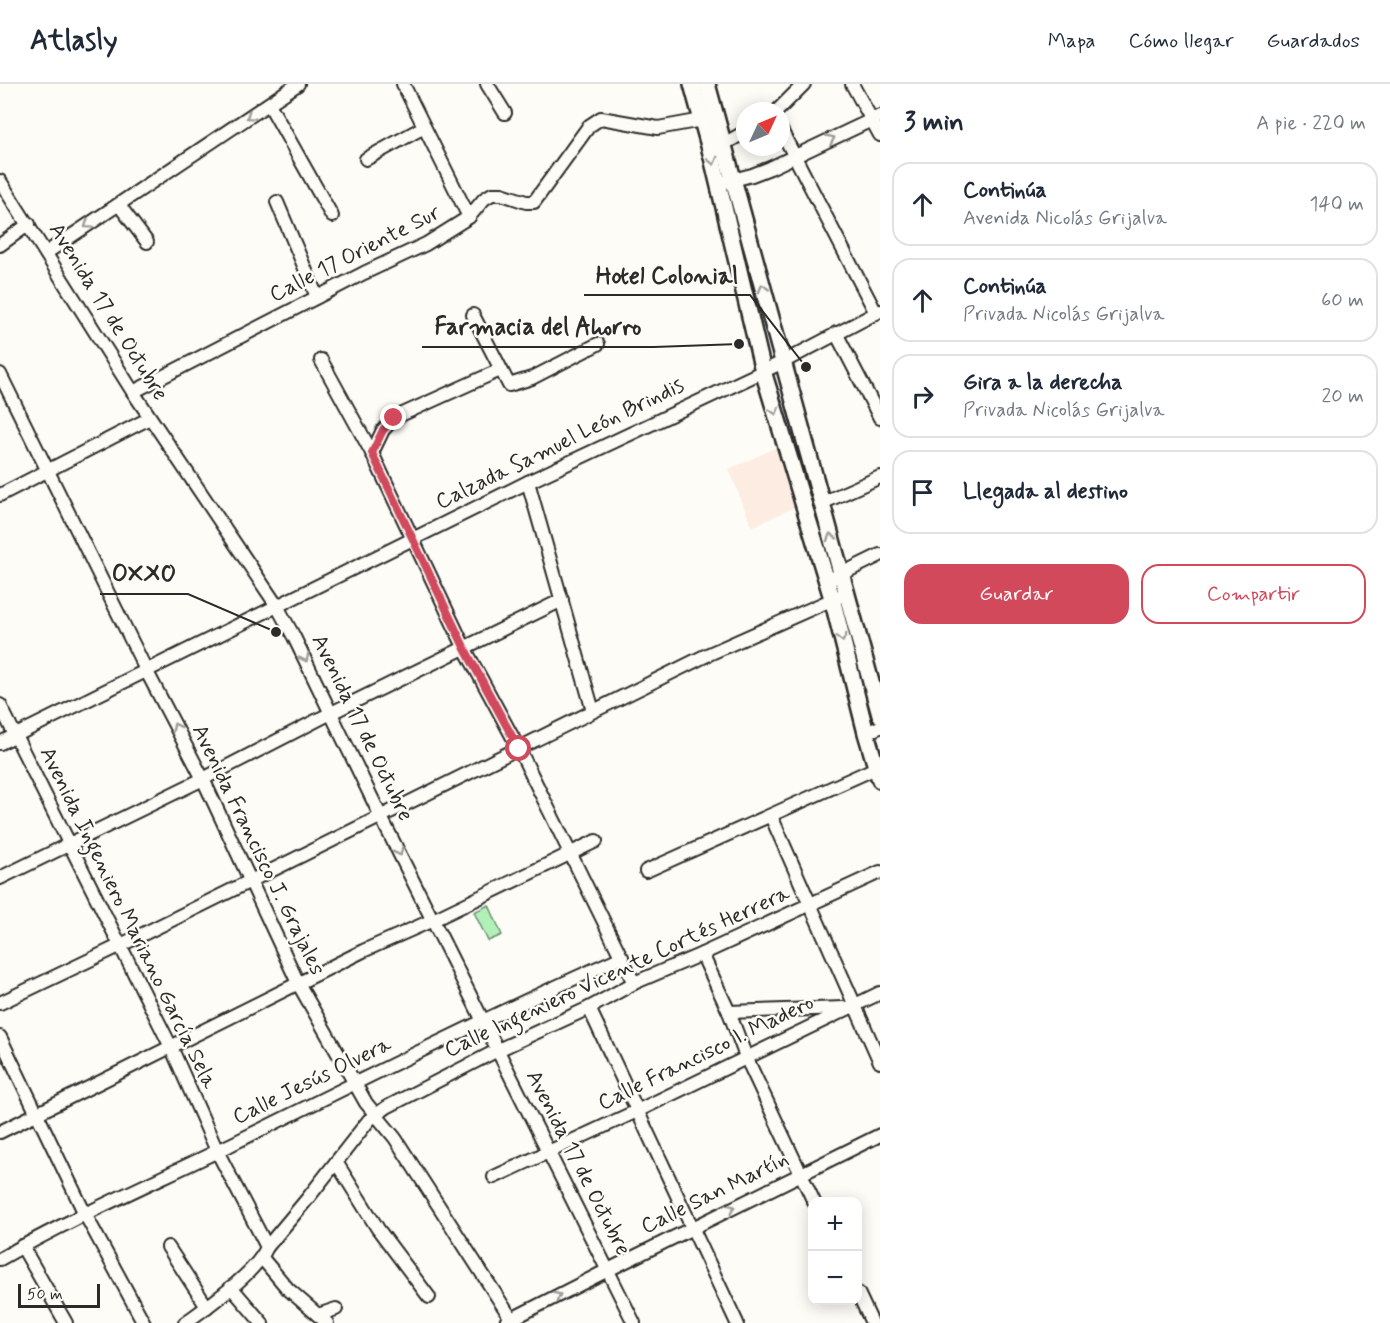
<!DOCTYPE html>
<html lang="es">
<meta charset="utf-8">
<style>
body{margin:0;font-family:Mynerve,sans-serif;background:#f2f2f3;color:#1f2937}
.controls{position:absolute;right:18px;bottom:18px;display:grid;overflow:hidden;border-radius:12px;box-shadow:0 3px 15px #0003}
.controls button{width:54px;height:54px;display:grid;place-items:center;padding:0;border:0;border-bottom:2px solid #e0e1e3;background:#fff;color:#1f2937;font:30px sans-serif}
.compass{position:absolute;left:736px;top:18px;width:54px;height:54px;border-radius:50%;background:#fff;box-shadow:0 3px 15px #0003;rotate:46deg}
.scale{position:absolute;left:18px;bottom:15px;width:82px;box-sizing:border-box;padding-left:6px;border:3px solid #2b2b2b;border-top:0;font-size:16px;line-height:21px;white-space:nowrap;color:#2b2b2b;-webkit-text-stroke:4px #fdfcf7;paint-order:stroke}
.stop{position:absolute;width:18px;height:18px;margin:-14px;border:4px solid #d1495b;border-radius:50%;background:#fff}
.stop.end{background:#d1495b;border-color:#fff;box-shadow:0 2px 6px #0008}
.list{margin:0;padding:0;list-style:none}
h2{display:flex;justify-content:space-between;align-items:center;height:78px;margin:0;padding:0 24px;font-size:26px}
h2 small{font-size:20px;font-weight:400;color:#747a83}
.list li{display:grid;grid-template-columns:39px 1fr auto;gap:18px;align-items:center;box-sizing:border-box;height:84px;margin:0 12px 12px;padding:0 12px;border:2px solid #e0e1e3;border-radius:18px}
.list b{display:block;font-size:22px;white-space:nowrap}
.list p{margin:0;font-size:20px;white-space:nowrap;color:#747a83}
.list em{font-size:20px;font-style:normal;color:#747a83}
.actions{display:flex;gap:12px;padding:18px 24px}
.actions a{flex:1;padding:14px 0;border:2px solid #d1495b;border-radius:18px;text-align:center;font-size:21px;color:#d1495b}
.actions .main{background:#d1495b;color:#fff}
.icon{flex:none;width:33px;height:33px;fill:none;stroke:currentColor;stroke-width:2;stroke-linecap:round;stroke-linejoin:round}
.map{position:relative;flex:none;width:880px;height:1239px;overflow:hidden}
header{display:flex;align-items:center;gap:36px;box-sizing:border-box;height:84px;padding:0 30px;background:#fff;border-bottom:2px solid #e0e1e3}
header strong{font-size:28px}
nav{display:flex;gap:33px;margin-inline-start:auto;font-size:21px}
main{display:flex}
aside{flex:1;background:#fff}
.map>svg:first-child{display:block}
.built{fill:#fdece1}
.green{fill:#b1f1b8;stroke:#6e8e72;stroke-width:1.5}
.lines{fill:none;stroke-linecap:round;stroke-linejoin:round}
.minor-casing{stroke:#2b2b2b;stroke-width:16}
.major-casing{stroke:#2b2b2b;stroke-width:20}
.minor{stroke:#fdfcf7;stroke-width:12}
.major{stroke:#fdfcf7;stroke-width:15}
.oneway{stroke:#9e9e9b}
.route{stroke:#d1495b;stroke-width:8}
.labels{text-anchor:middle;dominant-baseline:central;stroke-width:5;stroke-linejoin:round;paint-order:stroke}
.street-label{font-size:22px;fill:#2b2b2b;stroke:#fdfcf7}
.leader{fill:none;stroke:#2b2b2b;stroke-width:2}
.callout-dot{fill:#2b2b2b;stroke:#fdfcf7;stroke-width:2}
.callout-label{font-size:24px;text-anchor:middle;font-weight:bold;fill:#2b2b2b;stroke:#fdfcf7;stroke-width:5;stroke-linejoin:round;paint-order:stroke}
</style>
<header>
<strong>Atlasly</strong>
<nav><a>Mapa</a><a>Cómo llegar</a><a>Guardados</a></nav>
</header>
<main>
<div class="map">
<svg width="880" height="1239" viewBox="0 0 880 1239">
<rect width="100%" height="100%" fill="#fdfcf7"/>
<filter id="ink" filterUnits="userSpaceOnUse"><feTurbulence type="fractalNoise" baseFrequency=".0167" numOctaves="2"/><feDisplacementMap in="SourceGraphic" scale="12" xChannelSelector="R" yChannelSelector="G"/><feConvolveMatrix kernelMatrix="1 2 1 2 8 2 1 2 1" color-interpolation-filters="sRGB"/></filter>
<g filter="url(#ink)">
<polygon class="built" points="780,362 797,422 752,443 729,385"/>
<polygon class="green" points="489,821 502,851 488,857 474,828"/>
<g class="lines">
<defs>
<g id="minor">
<polyline points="403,0 469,133"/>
<polyline points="487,0 505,29"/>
<polyline points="852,0 880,51"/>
<polyline points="269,20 332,132"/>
<polyline points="777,27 804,0"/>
<polyline points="781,46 876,229"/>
<polyline points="724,60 745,48"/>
<polyline points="366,75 424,43"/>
<polyline points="0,97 133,308 277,522 294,553 380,731 634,1239"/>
<polyline points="725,98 752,91 770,84 880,32"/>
<polyline points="277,118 317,213"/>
<polyline points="119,121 147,158"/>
<polyline points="0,161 29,140"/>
<polyline points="46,169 298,0"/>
<polyline points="473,231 509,301 532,294 598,260"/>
<polyline points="836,249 880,334"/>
<polyline points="321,276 372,369 465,565 519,665 634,899"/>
<polyline points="0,290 146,586 203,695 298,899 366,1019 395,1054 514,1239"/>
<polyline points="133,308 364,189 426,160 469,133 484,115 492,110 502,110 526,118 534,118 589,42 601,34 658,44 702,36"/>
<polyline points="372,369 383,346 394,334 500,286"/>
<polyline points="528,398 593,627"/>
<polyline points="0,411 150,334"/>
<polyline points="822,419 880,393"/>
<polyline points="827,497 880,471"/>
<polyline points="0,621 171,963 217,1067 267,1163"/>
<polyline points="866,649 880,643"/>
<polyline points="0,659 528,398 783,278 880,227"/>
<polyline points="771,732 880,978"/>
<polyline points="646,787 876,684"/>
<polyline points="0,794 203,695 331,629 562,516"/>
<polyline points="702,870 729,928 746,973 814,1118"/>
<polyline points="0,919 119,862 709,570 840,512"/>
<polyline points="589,924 737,1239"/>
<polyline points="729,928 844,924"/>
<polyline points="0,953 85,1130 144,1239"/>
<polyline points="0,1048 363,867 433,836 596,757"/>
<polyline points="336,1078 378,1145 429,1213"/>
<polyline points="494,1093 637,1027 880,909"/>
<polyline points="22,1162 66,1239"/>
<polyline points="168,1163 207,1223"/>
<polyline points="262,1174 288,1205 327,1239"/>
<path d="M0,1175C73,1133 152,1099 228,1062C359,997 489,932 622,873"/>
<polyline points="231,1203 262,1239"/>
<polyline points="858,1209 872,1239"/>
<polyline points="318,1231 336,1225"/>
<polyline points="506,1238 608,1186 880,1051"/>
<path d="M185,1239C208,1222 256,1189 267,1163L308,1114L369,1036L387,1023L498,966L589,924L634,899L702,870L880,788"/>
</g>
<g id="major">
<polyline points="692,0 711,69 763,287 832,514 866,649 880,696"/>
<polyline points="707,0 880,631"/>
</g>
</defs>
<use href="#minor" class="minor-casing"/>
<use href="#major" class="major-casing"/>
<use href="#minor" class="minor"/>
<use href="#major" class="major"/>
</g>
<defs><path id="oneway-chevron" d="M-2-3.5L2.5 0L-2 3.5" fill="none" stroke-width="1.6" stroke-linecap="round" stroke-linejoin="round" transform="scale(1.5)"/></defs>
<g class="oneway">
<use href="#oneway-chevron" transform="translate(250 32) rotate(146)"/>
<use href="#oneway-chevron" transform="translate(831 55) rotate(-25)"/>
<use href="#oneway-chevron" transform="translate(713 77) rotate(76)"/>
<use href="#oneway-chevron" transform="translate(88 141) rotate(146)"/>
<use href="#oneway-chevron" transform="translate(763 204) rotate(-106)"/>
<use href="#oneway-chevron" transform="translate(775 327) rotate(74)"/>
<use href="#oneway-chevron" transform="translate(831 453) rotate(-105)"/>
<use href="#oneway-chevron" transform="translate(842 554) rotate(76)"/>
<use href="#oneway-chevron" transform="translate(305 574) rotate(64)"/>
<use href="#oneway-chevron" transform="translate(176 643) rotate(-117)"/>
<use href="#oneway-chevron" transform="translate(399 768) rotate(63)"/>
<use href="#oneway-chevron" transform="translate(731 1124) rotate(-26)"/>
<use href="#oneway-chevron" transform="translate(557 1212) rotate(-27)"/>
</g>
</g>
<g class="lines" filter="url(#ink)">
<polyline class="route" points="394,334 383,346 372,369 465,565 519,665"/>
</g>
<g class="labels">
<g class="street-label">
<text transform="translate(355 170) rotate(-27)">Calle 17 Oriente Sur</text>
<text transform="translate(108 228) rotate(58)">Avenida 17 de Octubre</text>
<text transform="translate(560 360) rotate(-26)">Calzada Samuel León Brindis</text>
<text transform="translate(362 644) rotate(64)">Avenida 17 de Octubre</text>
<text transform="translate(258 766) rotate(64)">Avenida Francisco J. Grajales</text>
<text transform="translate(128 834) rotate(64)">Avenida Ingeniero Mariano García Sela</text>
<text transform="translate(617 888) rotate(-25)">Calle Ingeniero Vicente Cortés Herrera</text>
<text transform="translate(706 969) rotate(-26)">Calle Francisco I. Madero</text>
<text transform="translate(312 997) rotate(-26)">Calle Jesús Olvera</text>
<text transform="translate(578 1079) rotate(63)">Avenida 17 de Octubre</text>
<text transform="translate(715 1109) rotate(-26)">Calle San Martín</text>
</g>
</g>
<path class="leader" d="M806 283L750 211H584M739 260L654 263H422M276 548L188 510H100"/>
<g class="callout-dot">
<circle cx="806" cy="283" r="6"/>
<circle cx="739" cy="260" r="6"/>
<circle cx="276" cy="548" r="6"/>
</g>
<g class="callout-label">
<text x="667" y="199">Hotel Colonial</text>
<text x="538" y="250">Farmacia del Ahorro</text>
<text x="144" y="497">OXXO</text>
</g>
</svg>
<div class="controls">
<button>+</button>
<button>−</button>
</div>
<svg class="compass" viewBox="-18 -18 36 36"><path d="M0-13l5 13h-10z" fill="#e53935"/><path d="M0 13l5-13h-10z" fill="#747a83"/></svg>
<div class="scale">50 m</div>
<div class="stop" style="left:519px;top:665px"></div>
<div class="stop end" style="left:394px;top:334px"></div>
</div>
<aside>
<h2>3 min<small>A pie · 220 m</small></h2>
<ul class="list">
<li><svg class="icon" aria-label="ahead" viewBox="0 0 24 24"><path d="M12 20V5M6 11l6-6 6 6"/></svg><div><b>Continúa</b><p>Avenida Nicolás Grijalva</p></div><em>140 m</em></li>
<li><svg class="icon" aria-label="ahead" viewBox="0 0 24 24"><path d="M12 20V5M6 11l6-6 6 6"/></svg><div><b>Continúa</b><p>Privada Nicolás Grijalva</p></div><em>60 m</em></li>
<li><svg class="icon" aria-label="right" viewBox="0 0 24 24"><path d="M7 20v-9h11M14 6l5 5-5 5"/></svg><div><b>Gira a la derecha</b><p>Privada Nicolás Grijalva</p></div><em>20 m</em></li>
<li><svg class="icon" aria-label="arrive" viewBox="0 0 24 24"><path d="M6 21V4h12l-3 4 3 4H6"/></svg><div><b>Llegada al destino</b></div></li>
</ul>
<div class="actions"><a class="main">Guardar</a><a>Compartir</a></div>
</aside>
</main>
